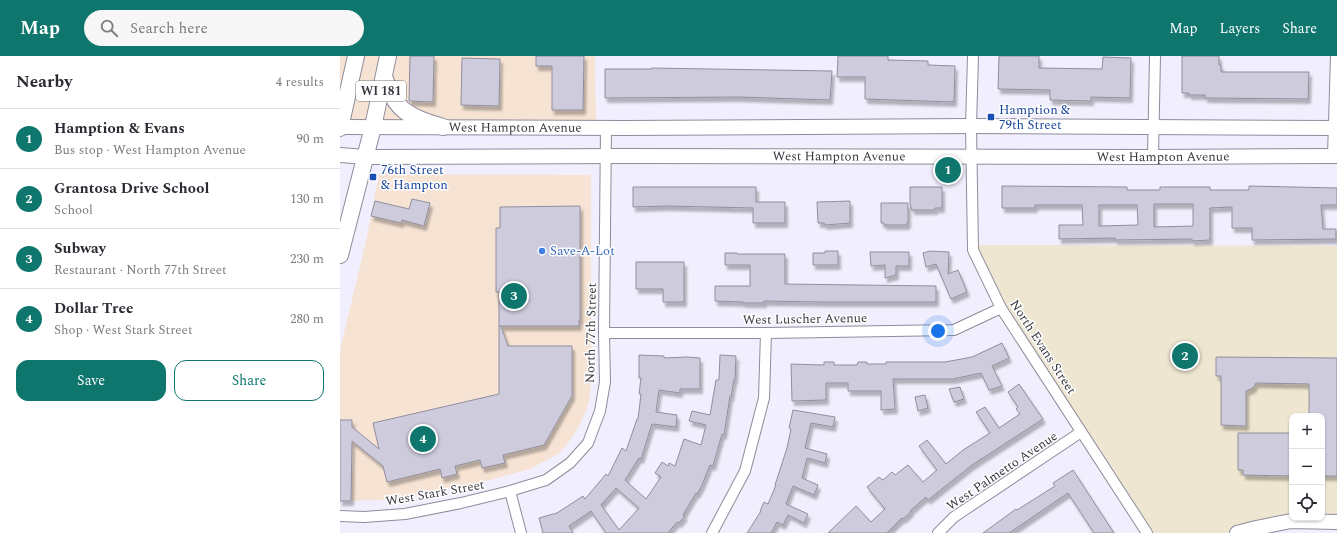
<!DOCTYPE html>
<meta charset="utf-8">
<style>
body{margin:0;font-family:Spectral,serif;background:#f7f7f7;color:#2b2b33}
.controls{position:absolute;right:12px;bottom:12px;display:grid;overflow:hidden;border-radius:8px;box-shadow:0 1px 3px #0004}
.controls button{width:36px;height:36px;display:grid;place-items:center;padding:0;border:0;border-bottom:1px solid #e1e1e2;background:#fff;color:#2b2b33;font:20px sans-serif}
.you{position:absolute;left:598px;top:275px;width:14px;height:14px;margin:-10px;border:3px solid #fff;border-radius:50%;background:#1a73e8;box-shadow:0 0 0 6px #1a73e833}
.badge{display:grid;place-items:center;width:26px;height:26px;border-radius:50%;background:#0f766e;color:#fff;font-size:13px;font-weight:700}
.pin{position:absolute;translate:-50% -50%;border:2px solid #fff;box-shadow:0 1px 4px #0006}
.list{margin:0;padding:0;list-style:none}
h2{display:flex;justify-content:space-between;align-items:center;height:52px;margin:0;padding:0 16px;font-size:17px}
h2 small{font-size:13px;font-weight:400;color:#7c7c81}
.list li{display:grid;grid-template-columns:26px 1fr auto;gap:12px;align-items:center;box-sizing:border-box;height:60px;padding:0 16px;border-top:1px solid #e1e1e2}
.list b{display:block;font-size:15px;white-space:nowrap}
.list p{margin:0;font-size:13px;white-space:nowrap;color:#7c7c81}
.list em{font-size:13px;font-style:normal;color:#7c7c81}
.actions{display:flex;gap:8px;padding:12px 16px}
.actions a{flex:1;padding:9px 0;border:1px solid #0f766e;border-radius:12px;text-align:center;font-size:14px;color:#0f766e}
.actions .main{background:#0f766e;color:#fff}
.icon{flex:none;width:22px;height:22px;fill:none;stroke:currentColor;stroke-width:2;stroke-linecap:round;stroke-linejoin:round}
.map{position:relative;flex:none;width:997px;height:477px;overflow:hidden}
header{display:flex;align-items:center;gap:24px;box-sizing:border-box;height:56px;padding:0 20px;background:#0f766e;color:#fff}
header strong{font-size:19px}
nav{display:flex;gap:22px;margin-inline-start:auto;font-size:14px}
.search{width:280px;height:36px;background:#f7f7f7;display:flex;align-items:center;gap:10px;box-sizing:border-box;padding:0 14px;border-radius:22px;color:#7c7c81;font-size:15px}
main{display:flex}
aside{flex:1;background:#fff}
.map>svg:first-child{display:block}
.commercial{fill:#f6e3d3}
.education{fill:#efe6d1;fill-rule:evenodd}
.building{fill:#cdcbdc;stroke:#918e9e;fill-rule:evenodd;filter:url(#shadow)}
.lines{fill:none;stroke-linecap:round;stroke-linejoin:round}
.street-casing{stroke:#8e8c9c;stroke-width:12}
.secondary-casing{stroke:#8e8c9c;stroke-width:16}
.primary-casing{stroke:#8e8c9c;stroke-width:18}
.street{stroke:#fff;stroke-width:10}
.secondary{stroke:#fff;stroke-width:14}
.primary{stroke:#fff;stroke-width:16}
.transit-dot{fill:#1a4fb4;stroke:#fefefe;stroke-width:1.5}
.shop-dot{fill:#3f7fe0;stroke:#fefefe;stroke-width:1.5}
.labels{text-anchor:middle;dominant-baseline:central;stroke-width:3;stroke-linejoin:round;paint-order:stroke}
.shield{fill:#fefefe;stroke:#757479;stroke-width:1}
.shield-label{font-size:12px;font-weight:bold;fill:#3a3940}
.transit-label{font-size:13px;fill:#164399;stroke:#fefefe;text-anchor:start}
.street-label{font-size:13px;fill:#3a3940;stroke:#fefefe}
.shop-label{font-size:13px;fill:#366cbe;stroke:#fefefe;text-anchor:start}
</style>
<header>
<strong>Map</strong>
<div class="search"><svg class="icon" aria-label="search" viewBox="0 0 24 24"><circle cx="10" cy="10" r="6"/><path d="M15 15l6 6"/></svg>Search here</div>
<nav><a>Map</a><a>Layers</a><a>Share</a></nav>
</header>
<main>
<aside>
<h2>Nearby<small>4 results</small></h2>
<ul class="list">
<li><span class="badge">1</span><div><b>Hamption &amp; Evans</b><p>Bus stop · West Hampton Avenue</p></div><em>90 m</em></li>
<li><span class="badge">2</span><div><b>Grantosa Drive School</b><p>School</p></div><em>130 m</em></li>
<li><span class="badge">3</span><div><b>Subway</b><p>Restaurant · North 77th Street</p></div><em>230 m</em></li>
<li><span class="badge">4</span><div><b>Dollar Tree</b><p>Shop · West Stark Street</p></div><em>280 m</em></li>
</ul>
<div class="actions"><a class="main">Save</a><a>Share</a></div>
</aside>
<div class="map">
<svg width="997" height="477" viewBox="0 0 997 477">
<defs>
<filter id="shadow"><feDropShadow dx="2.5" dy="4.5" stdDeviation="1" flood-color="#0004"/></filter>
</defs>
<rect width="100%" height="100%" fill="#f1effd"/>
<g class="commercial">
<polygon points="0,0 255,0 256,72 0,71"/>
<polygon points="39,118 251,119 251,322 250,340 247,352 239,370 229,386 218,398 209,403 190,413 124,431 106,432 61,442 40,444 0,445 0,294 26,185"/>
</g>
<path class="education" d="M633,189L997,190V466L897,477H807L661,252ZM952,360H982V462H952Z"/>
<g class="building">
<polygon points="70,0 94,0 93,46 69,45"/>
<polygon points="196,0 244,0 243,54 212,54 212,10 196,10"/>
<polygon points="498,0 548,0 548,4 588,5 588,9 615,10 614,46 525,43 525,21 497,21"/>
<polygon points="659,0 699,0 699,12 762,13 763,1 791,2 790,42 751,41 751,45 710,44 710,34 658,33"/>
<polygon points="842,0 879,0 879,9 881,9 881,16 969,16 968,43 865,42 865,39 849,39 849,37 842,37"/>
<polygon points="122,2 160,3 159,50 121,49"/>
<polygon points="312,12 492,15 490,44 398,41 265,42 265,13 312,13"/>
<path d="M662,130L787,131V134H820V131H870V134H909V130L997,132V149H981L983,173H996V183L912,184V172H892V151L870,152V184L852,185V183L775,184V182L719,183V169H743L742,149H695V152H662ZM814,148H853V170L814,171ZM759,149H797L798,169L759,170Z"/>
<polygon points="293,131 416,131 416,146 445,146 445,167 413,167 413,152 327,150 293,151"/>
<polygon points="570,131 602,131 602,152 595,152 595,154 572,154 570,148"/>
<polygon points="72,143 90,147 84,170 62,164 61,167 31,160 35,145 69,153"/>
<polygon points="510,145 510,167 485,169 484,167 478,167 477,146"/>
<polygon points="541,147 568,147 568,167 567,167 567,169 544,169 544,167 541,167"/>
<polygon points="240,150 240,264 239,264 239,270 159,270 159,236 156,236 156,172 160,172 160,151"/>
<polygon points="485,195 498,195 498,209 473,209 473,197 485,197"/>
<polygon points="590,195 609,196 608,218 618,214 627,236 611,243 596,208 586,211 583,197"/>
<polygon points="530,196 569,196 569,210 556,210 556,219 545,222 545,209 531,210"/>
<polygon points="385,197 397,197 397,198 445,198 445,228 596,230 596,246 481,246 424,245 424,247 403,247 403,246 375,245 375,230 410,230 410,209 385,209"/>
<polygon points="296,206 344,206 344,246 323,246 323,233 296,233"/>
<polygon points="159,270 161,270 168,290 232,290 232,340 204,389 163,399 165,407 142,412 140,404 115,410 117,418 102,422 100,413 47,426 43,410 12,385 11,445 0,445 0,364 12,364 12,371 39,393 33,367 159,338"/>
<polygon points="662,287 669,302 652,310 662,330 649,334 641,317 613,323 553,323 555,353 541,354 541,335 508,335 508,327 486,327 486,344 452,345 451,308 484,309 484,306 494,306 494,309 517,309 518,306 527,306 527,308 546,308 546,306 605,306 632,301"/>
<path d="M299,299L324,300V302L347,301L360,302V333H340V337L319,334L316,356L337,359L336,371L312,368L301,403L299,402L285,424L306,443L321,421L315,417L322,406L328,410L329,407L335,410L344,383L361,389L366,369L349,365L352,355L370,359L376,324H379L380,299L396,300L395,323H394L391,341L390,340L384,379L382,378L373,410L370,409L362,429L357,438L356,437L343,459L345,460L339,467L337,466L328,477H266L251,455L229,470L233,477H203L199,462L217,457L243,440L245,443L266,418L268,420L282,392L286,395L297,363H298L301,338H299L301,322H299ZM276,432L299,452L279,474L261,449Z"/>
<polygon points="876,301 997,302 997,420 982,420 982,360 969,360 969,328 916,327 913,332 906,335 906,370 881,369 881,320 876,320"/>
<polygon points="679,328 703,363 632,409 588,444 586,441 570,455 571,456 563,463 562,462 547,477 488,477 516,450 531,466 545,453 527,431 539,421 543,424 552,416 555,419 568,409 583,426 597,414 579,390 587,384 606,408 623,394 650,377 636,356 645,351 659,372 680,358 676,353 678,351 668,336"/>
<polygon points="620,331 624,343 614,346 609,333"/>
<polygon points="585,339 588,352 578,355 575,341"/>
<polygon points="453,354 495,361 493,371 471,367 465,392 487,398 485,407 467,402 462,422 478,429 474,439 453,430 446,448 468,458 464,467 448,459 443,469 437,466 431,477 407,477 421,455 420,455 424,446 428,448 436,429 435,429 447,392 451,373 449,372"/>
<polygon points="898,377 952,377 952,420 903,419 903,414 898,414"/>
<polygon points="733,414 774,477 754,477 728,437 669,477 643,477 676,453 677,454 715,430 713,427"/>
</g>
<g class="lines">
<defs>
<g id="street">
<polyline points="633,0 631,70 633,194 661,252 807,477"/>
<polyline points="993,100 996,0"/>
<polyline points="813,101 815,0"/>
<polyline points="264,277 426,277 614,274 661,252"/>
<polyline points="170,435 181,477"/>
<polyline points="0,460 24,461 65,458 121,447 170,435 206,424 230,407 248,387 260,355 265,326 264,277 266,72"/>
<polyline points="372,477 405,415 424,342 426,277"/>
<polyline points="598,477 614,461 741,376"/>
</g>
<g id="secondary">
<path id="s1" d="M0,71L283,72L631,70L997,72"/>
<path id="s2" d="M0,99L25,101L283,100L813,101L997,100"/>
<polyline points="897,477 916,472 951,465 997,466"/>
</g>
<g id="primary">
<path d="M44,20C55,56 70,61 103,71"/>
<polyline points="0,72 16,0"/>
<polyline points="0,199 33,71 48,0"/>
</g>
</defs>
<use href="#street" class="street-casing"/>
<use href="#secondary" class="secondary-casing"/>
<use href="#primary" class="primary-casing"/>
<use href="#street" class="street"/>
<use href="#secondary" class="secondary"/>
<use href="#primary" class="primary"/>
</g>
<g class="transit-dot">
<rect x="647" y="57" width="8" height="8" rx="2"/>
<rect x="29" y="117" width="8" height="8" rx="2"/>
</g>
<circle class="shop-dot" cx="202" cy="195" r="4"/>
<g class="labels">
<rect class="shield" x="16" y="25" width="50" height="20" rx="3"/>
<g class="shield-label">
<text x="41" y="35">WI 181</text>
</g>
<g class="transit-label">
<text x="659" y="54">Hamption &amp;<tspan x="659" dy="15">79th Street</tspan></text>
<text x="41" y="114">76th Street<tspan x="41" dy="15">&amp; Hampton</tspan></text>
</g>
<g class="street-label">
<text stroke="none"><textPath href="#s1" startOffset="175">West Hampton Avenue</textPath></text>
<text stroke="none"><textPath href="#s2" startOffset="499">West Hampton Avenue</textPath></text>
<text stroke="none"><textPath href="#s2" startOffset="823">West Hampton Avenue</textPath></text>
<text transform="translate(465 263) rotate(-1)">West Luscher Avenue</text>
<text transform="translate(251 277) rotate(-89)">North 77th Street</text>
<text transform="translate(703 291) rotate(57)">North Evans Street</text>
<text transform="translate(662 415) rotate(-34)">West Palmetto Avenue</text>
<text transform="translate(95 437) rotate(-10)">West Stark Street</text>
</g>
<g class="shop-label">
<text x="210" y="195">Save-A-Lot</text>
</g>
</g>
</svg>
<div class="controls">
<button>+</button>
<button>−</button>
<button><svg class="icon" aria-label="locate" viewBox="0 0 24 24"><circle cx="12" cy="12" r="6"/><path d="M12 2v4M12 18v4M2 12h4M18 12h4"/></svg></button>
</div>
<div class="you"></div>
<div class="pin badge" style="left:608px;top:114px">1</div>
<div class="pin badge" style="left:845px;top:300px">2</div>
<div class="pin badge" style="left:174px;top:240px">3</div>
<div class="pin badge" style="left:83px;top:383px">4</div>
</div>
</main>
